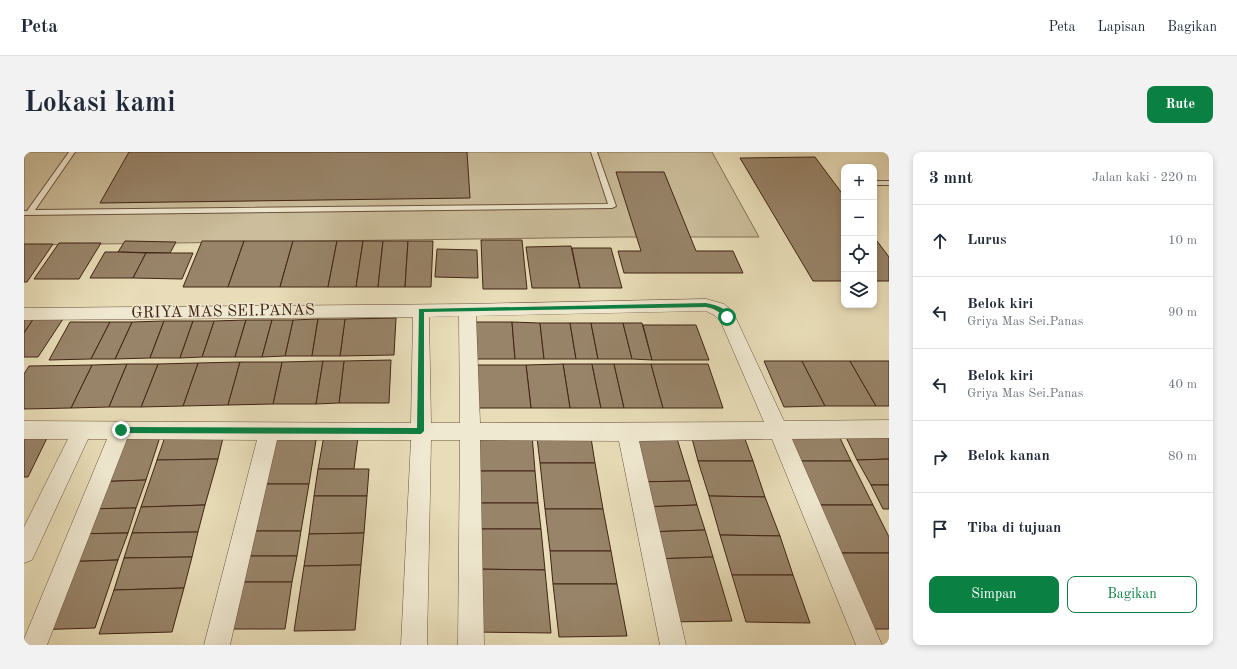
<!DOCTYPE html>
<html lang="id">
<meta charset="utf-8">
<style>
body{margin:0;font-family:"Old Standard TT",serif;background:#f2f2f3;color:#1f2937}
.controls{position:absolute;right:12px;top:12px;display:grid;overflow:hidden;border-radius:8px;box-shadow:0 2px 6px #0003}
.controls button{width:36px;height:36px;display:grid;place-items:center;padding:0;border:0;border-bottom:1px solid #e0e1e3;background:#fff;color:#1f2937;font:20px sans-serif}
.stop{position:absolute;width:12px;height:12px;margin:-9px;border:3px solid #0b8043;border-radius:50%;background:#fff}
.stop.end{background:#0b8043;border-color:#fff;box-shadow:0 1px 4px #0008}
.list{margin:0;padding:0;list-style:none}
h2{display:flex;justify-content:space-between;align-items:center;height:52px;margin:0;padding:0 16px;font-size:17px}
h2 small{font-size:13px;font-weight:400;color:#747a83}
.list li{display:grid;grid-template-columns:26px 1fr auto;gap:12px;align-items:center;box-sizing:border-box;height:72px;padding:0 16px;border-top:1px solid #e0e1e3}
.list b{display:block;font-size:15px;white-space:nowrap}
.list p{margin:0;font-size:13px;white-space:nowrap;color:#747a83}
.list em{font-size:13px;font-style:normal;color:#747a83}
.actions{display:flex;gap:8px;padding:12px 16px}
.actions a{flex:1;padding:9px 0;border:1px solid #0b8043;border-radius:8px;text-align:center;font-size:14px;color:#0b8043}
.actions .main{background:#0b8043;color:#fff}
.icon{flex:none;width:22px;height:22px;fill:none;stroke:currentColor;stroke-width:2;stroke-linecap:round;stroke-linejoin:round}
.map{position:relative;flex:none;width:865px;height:493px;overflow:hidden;border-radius:8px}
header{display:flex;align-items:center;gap:24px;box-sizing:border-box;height:56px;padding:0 20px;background:#fff;border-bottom:1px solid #e0e1e3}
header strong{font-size:19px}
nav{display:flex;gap:22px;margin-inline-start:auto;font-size:14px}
.intro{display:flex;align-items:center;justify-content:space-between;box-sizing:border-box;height:96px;padding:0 24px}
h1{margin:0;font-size:28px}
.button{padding:10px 18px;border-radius:8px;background:#0b8043;color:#fff;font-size:14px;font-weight:700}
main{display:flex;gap:24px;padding:0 24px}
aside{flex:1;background:#fff;border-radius:8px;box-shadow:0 2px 6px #0003}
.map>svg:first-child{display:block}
.green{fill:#ccbe9c;stroke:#867158}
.building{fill:#988469;stroke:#412414}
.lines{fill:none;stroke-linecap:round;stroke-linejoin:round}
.lane-casing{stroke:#6b523d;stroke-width:2}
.street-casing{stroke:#6b523d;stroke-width:1}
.lane{fill:#f0e9d1;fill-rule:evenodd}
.street{fill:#f0e9d1;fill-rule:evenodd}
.route{fill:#0b8043}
.labels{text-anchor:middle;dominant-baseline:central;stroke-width:3;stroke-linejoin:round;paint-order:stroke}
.street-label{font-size:16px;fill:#412414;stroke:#f0e9d1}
</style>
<header>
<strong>Peta</strong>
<nav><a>Peta</a><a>Lapisan</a><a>Bagikan</a></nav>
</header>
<div class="intro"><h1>Lokasi kami</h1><a class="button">Rute</a></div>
<main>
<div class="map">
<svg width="865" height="493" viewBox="0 0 865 493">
<rect width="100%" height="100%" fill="#e8ddb8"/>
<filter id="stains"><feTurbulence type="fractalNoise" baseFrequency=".005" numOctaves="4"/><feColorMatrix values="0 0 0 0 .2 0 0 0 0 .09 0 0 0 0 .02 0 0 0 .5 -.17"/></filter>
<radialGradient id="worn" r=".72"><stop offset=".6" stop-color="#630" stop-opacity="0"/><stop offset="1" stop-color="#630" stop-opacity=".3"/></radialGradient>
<polygon class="green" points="0,0 688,0 735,85 599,85 0,93"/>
<g class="building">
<polygon points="105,0 443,0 446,46 76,51"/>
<polygon points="791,5 820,44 820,129 789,129 716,6"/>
<polygon points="592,20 640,20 672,99 709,99 719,121 600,121 594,99 617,99"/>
<polygon points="850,85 865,105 865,129 850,129"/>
<polygon points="457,88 498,88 503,137 459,137"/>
<polygon points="101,89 152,90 146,101 94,100"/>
<polygon points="178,89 220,89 204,135 159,135"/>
<polygon points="220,89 269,89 256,135 204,135"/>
<polygon points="269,89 313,89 304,135 256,135"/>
<polygon points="313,89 339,89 332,135 304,135"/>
<polygon points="339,89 359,89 354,135 332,135"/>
<polygon points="359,89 384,89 381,135 354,135"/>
<polygon points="384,89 409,89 407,135 381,135"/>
<polygon points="35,91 77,91 55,127 10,127"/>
<polygon points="0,92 29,92 3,130 0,130"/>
<polygon points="547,94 556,136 508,136 502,95"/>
<polygon points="548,96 587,96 598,136 556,136"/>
<polygon points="413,97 453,98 454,126 411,125"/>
<polygon points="81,100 94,100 122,101 109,126 66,126"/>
<polygon points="122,101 169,101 158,127 109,126"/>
<polygon points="0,166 10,166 0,181"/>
<polygon points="10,166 39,167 14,205 0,205 0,181"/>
<polygon points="372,166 370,203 316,204 321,167"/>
<polygon points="294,167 288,204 261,204 269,168"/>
<polygon points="294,167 321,167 316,204 288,204"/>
<polygon points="222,168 211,205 178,205 190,169"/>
<polygon points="222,168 248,168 238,205 211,205"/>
<polygon points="248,168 269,168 261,204 238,205"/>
<polygon points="140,169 126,206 91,207 108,170"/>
<polygon points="140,169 169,169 156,206 126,206"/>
<polygon points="169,169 190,169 178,205 156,206"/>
<polygon points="46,170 86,170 67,207 25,208"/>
<polygon points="86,170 108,170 91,207 67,207"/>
<polygon points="445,170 488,170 491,207 445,207"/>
<polygon points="488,170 516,171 520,207 491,207"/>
<polygon points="516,171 546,171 552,207 520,207"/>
<polygon points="546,171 567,171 574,207 552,207"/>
<polygon points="567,171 599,171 608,207 574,207"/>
<polygon points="599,171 618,171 628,208 608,207"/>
<polygon points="619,173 672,173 685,208 628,208"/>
<polygon points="367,208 365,251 315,251 320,209"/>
<polygon points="299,209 292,252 249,252 258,210"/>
<polygon points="299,209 320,209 315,251 292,252"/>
<polygon points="740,209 778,209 801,254 760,255"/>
<polygon points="778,209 826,209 852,254 801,254"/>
<polygon points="826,209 865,209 865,254 852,254"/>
<polygon points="216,210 204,253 159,254 174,211"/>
<polygon points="216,210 258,210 249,252 204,253"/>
<polygon points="174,211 159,254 117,255 134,212"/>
<polygon points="103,212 85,255 47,256 68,213"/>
<polygon points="103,212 134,212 117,255 85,255"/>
<polygon points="539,212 568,212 577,256 546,256"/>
<polygon points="539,212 546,256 507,256 502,213"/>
<polygon points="568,212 590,212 600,256 577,256"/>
<polygon points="590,212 627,212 639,256 600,256"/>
<polygon points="627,212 684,212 699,256 639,256"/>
<polygon points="68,213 47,256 0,257 0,222 5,214"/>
<polygon points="452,213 502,213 507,256 453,256"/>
<polygon points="241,276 294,276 285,332 228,332"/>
<polygon points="201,277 194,307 133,308 143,279"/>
<polygon points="335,277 330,317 294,317 301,278"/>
<polygon points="865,278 865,307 833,308 819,279"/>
<polygon points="666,279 718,279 729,309 674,309"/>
<polygon points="599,280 651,280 666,329 610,330"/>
<polygon points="25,282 4,325 0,325 0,283"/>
<polygon points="446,283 508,283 511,319 446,319"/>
<polygon points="815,284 827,309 776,309 766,285"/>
<polygon points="136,285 122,328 68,330 85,287"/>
<polygon points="513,286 567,286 571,311 516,311"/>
<polygon points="194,307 181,353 117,355 133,308"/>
<polygon points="865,307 865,333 847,333 833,308"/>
<polygon points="674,309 729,309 741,345 685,344"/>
<polygon points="776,309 827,309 849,353 795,353"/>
<polygon points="516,311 571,311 579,357 521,357"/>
<polygon points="294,317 345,317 343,344 290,344"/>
<polygon points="446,319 511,319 514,351 447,351"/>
<polygon points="122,328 112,356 56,357 68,330"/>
<polygon points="666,329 673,353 617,355 610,330"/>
<polygon points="228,332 285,332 277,379 217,379"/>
<polygon points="847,333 865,333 865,357 859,357"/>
<polygon points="290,344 343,344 340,381 285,382"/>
<polygon points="685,344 741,345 756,384 696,383"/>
<polygon points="447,351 514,351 517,377 447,377"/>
<polygon points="181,353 174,380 108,381 117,355"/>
<polygon points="673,353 681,378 622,380 617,355"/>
<polygon points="795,353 849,353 865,385 865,401 816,401"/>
<polygon points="112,356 104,381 46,382 56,357"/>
<polygon points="521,357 579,357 587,399 526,399"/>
<polygon points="447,377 517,377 521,418 448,417"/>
<polygon points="681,378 689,405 629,407 622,380"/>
<polygon points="217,379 277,379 273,404 211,404"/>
<polygon points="174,380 168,405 100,406 108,381"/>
<polygon points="104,381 94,408 35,410 46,382"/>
<polygon points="340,381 337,413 280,414 285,382"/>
<polygon points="696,383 756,384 769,423 708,423"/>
<polygon points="526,399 587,399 593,432 529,432"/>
<polygon points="816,401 865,401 865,477 849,477"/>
<polygon points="211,404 273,404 268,430 205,430"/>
<polygon points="168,405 160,436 90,438 100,406"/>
<polygon points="689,405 708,469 644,470 629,407"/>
<polygon points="94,408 71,476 7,478 35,410"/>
<polygon points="337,413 331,478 270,479 280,414"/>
<polygon points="448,417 521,418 527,481 449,480"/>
<polygon points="708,423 769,423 786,471 722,470"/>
<polygon points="205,430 268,430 261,477 194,477"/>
<polygon points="529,432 593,432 603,484 535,485"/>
<polygon points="160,436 148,480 75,482 90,438"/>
</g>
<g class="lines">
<defs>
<g id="lane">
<polygon points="45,0 51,0 11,58 584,52 567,0 573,0 592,54 588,56 0,63 0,59 3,59"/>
<rect x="850" y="29" width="15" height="4"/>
</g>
<path id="street" d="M682,147L700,152L709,160L760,269L865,268V286L768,287L858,493H832L748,287L615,289L662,493H636L595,289L456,288L460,493H434L436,288H407L403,493H377L387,288H253L206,493H180L233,288L103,287L23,493H0V487L83,287H64L8,408L0,411V375L44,287H0V269L387,271L389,165L0,168V156L443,152ZM682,159L690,163L696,168L740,270L456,271L452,164ZM435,164L436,271H407L405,165Z"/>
</defs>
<use href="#lane" class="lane-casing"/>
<use href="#street" class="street-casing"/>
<use href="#lane" class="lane"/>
<use href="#street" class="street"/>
</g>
<path class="route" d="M682,151C691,153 705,156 705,166H701C695,159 691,157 682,155L400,160V279L397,282L97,281L94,278L97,275L393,276L395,157Z"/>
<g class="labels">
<g class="street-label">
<text transform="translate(199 160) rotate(-1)">GRIYA MAS SEI.PANAS</text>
</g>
</g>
<rect width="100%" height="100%" filter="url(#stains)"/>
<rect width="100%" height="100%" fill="url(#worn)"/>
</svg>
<div class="controls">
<button>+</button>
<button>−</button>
<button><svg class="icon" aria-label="locate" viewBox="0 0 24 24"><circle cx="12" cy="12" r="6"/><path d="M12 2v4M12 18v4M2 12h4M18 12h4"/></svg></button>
<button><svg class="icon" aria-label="layers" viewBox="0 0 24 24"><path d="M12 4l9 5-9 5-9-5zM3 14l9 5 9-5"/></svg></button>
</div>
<div class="stop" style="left:703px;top:165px"></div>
<div class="stop end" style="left:97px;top:278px"></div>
</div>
<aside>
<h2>3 mnt<small>Jalan kaki · 220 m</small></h2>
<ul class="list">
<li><svg class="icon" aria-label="ahead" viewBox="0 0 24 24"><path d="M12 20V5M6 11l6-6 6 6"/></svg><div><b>Lurus</b></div><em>10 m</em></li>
<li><svg class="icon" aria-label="left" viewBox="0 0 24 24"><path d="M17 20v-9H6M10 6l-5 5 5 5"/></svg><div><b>Belok kiri</b><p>Griya Mas Sei.Panas</p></div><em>90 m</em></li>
<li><svg class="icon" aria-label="left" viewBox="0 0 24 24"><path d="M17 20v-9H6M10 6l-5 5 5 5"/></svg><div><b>Belok kiri</b><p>Griya Mas Sei.Panas</p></div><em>40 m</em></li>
<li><svg class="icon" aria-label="right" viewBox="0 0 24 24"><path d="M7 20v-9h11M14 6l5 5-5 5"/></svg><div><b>Belok kanan</b></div><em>80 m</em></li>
<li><svg class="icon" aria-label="arrive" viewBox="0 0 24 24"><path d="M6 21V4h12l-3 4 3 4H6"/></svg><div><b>Tiba di tujuan</b></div></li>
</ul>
<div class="actions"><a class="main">Simpan</a><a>Bagikan</a></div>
</aside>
</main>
